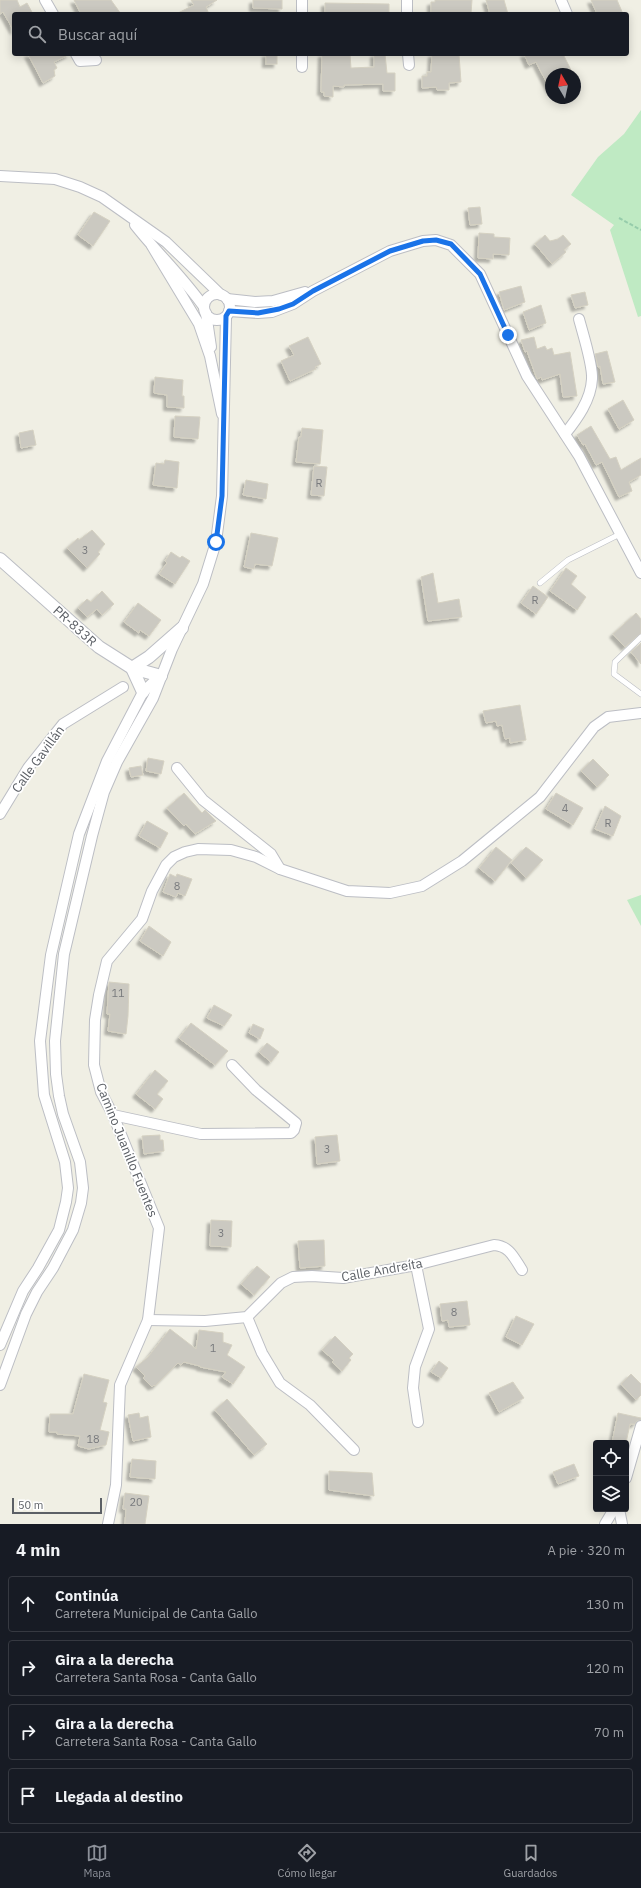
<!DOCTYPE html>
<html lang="es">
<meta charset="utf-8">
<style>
body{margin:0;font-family:"IBM Plex Sans",sans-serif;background:#242831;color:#f1f3f6}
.controls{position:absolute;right:12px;bottom:12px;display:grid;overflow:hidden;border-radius:4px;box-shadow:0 2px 10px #0003}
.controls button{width:36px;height:36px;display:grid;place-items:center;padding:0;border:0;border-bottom:1px solid #363941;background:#171b24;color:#f1f3f6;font:20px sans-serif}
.compass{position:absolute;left:545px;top:68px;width:36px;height:36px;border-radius:50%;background:#171b24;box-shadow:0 2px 10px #0003;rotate:351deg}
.scale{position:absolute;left:12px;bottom:10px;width:90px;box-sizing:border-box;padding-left:4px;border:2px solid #5c6066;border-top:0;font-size:11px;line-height:14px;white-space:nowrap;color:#5c6066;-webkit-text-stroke:3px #fff;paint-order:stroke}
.stop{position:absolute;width:12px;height:12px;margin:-9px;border:3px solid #1a73e8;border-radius:50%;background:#fff}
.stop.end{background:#1a73e8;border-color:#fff;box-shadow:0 1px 4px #0008}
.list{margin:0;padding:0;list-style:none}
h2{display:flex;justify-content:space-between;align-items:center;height:52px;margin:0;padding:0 16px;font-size:17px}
h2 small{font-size:13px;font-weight:400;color:#9ea1a6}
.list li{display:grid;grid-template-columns:26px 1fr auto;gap:12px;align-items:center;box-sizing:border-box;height:56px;margin:0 8px 8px;padding:0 8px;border:1px solid #363941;border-radius:4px}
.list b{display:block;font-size:15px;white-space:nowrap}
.list p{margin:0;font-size:13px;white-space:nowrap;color:#9ea1a6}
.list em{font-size:13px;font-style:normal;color:#9ea1a6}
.icon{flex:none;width:22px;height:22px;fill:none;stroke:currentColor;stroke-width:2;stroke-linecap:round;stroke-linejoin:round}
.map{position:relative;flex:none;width:641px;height:1524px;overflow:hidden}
.search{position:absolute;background:#171b24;box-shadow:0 2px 10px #0003;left:12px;right:12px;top:12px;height:44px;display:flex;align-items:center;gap:10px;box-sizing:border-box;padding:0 14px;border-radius:4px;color:#9ea1a6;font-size:15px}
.sheet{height:308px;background:#171b24}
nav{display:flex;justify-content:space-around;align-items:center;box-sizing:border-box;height:56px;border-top:1px solid #363941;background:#171b24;font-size:11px;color:#9ea1a6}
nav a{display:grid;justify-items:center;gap:2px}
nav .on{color:#8c9099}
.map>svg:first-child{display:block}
.green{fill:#bfeac3}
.building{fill:#cbc9c1;stroke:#d5d1c2;filter:url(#shadow)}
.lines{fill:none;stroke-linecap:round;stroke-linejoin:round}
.service-casing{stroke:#bcbec4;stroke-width:6}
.minor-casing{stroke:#bcbec4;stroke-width:12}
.tertiary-casing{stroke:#bcbec4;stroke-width:14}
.path{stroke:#96ccab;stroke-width:2;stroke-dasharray:4 2;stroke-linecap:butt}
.service{stroke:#fff;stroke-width:5}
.minor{stroke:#fff;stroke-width:10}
.tertiary{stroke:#fff;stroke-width:12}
.route{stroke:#1a73e8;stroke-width:5}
.labels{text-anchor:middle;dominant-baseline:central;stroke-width:3.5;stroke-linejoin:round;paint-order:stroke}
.number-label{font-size:11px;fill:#787a7d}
.street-label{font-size:13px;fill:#5c6066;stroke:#fff}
</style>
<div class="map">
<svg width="641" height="1524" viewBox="0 0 641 1524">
<defs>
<filter id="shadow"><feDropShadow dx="-3.5" dy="3.5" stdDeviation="1" flood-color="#0004"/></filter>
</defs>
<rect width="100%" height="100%" fill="#f0efe4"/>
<g class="green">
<polygon points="641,110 641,316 638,317 610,230 614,225 571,195 598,157 624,134"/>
<polygon points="641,895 641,926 627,900"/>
</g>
<g class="building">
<polygon points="0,0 17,0 20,7 27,3 33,14 14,14 14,31 3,12 0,14"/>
<polygon points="74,0 111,0 121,14 81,14"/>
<polygon points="191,0 217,0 206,7 209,14 176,14 194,5"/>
<polygon points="253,0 282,0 282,9 253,8"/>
<polygon points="435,0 472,0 471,14 431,14 431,2 435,2"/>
<polygon points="486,0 504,0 508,14 490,14"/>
<polygon points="591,0 617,0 623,14 597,14"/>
<polygon points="325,3 389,4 389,14 325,14"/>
<polygon points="28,54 70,54 54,62 57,68 54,70 55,76 43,83"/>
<rect x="266" y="54" width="11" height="10"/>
<polygon points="322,54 350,54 351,68 374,67 374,54 385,54 387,73 395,73 395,91 383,91 383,84 344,85 344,87 333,86 333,97 324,96 324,92 321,92"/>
<polygon points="432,54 459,54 461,82 449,83 449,90 437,90 436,87 422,88 422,76 427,76 427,72 431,72"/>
<polygon points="524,54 563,54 573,74 551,74 551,91 536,62 529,65"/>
<polygon points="480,207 482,224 470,225 468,208"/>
<polygon points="94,212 110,221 93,246 78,235"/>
<polygon points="479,233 494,234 494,237 510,238 509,255 493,254 493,259 478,258"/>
<polygon points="545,235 550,241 558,239 563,235 571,244 564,250 566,252 552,264 535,244"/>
<polygon points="521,286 525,302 504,310 499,292"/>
<polygon points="585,292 588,305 575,308 571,295"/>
<polygon points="541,305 546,323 529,330 523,312"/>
<polygon points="308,337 321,364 315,367 316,369 290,381 281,361 294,355 289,346"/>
<polygon points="534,337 537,349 545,346 547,350 552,348 554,355 570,352 577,396 563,397 560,374 542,380 541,377 537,379 527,351 525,352 521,340"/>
<polygon points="607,351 615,382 603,384 600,366 598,367 595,354"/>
<polygon points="155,377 183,380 182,396 184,396 184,408 167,407 167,395 154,393"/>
<polygon points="623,400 634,420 619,429 608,409"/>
<polygon points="175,416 200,417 198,439 174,437"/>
<polygon points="591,426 610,459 616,457 621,470 641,458 641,475 629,482 632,491 619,497 602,462 596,465 585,444 583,445 577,435"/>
<polygon points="302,428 323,430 320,464 296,462 299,437 301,437"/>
<polygon points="33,430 36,445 21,448 19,433"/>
<polygon points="165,460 179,462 177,488 153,485 156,463 164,464"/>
<polygon points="314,466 327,467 324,496 311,495"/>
<polygon points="246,480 268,484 266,499 243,495"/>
<polygon points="92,530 105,544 98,552 100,554 87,568 67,548 78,538 79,540"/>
<polygon points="251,533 278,538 272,566 255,564 254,569 244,567"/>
<polygon points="171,552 180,558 182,556 190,561 175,584 159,574 167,563 165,561"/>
<polygon points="566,568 577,576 571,584 586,597 577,610 550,591"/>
<polygon points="433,573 438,603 459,599 462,617 428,621 421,577"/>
<polygon points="533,586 548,597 536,614 521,603"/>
<polygon points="102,591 114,604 102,615 97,609 87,617 78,608 87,599 91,602"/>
<polygon points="138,603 161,620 149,636 140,630 139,633 124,622"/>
<polygon points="636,613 641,619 641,633 625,647 613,634"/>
<polygon points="641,643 641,664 631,652"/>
<polygon points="520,705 526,740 510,743 510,738 505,739 502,725 497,726 496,721 486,723 483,711"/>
<polygon points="148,758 164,761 161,774 146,771"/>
<polygon points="593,759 609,775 597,787 581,771"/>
<polygon points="141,766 143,775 131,777 129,768"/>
<polygon points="184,793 202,813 205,810 216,821 195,834 186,824 184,826 167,808"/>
<polygon points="556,793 583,808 573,825 546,809"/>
<polygon points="605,806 621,816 613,836 595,829"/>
<polygon points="147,821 168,833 160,848 139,836"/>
<polygon points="496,847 512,860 495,881 479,868"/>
<polygon points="526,847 543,860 526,878 511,863"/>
<polygon points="170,874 176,877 177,874 192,879 185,896 178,893 176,897 163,892"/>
<polygon points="149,926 171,942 163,956 140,941"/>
<polygon points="109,982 129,984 128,1016 126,1034 108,1031 110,1014 107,1014"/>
<polygon points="214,1005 232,1015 224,1026 207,1018"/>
<polygon points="191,1023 228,1051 215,1065 179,1038"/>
<polygon points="253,1024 264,1029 260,1039 249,1033"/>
<polygon points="267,1043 279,1052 271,1062 259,1052"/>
<polygon points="155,1070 168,1081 157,1094 163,1099 155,1109 136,1094"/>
<polygon points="160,1135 160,1140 163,1140 164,1151 144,1154 142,1136"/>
<polygon points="337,1135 340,1161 317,1164 315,1137"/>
<polygon points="211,1220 232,1221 231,1247 210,1246"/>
<polygon points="324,1240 325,1266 300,1268 298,1241"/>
<polygon points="257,1266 270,1277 254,1295 241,1284"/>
<polygon points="467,1301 470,1325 449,1327 448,1320 442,1321 440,1304"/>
<polygon points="516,1316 534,1324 522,1345 506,1337"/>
<polygon points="170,1329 196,1349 199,1330 223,1333 223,1342 232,1345 227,1355 245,1367 233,1384 222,1377 226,1372 200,1367 200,1366 184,1362 181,1365 178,1363 155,1386 154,1385 152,1387 143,1378 145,1376 136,1367 148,1357"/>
<polygon points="335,1336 353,1354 349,1358 351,1360 342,1371 332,1362 334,1360 322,1350"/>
<polygon points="439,1361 448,1368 441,1378 431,1372"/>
<polygon points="84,1374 109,1380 103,1402 107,1403 100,1430 109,1432 106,1445 89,1449 78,1446 80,1436 57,1434 57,1432 49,1432 50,1414 73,1414"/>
<polygon points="631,1374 641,1384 641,1395 636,1400 621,1384"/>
<polygon points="513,1382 524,1398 499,1412 489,1393"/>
<polygon points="227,1399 267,1444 254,1455 215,1410"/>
<polygon points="139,1413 140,1418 148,1416 151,1437 133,1441 128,1415"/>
<polygon points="618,1413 641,1418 641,1420 637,1421 635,1424 630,1424 626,1443 612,1443"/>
<polygon points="132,1459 156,1461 155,1479 130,1477"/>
<polygon points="574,1464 579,1476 558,1484 553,1472"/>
<polygon points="329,1471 372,1473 374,1496 329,1490"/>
<polygon points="125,1493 149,1496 145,1524 125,1524 126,1509 123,1509"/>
</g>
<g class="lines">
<defs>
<g id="service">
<polyline points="540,583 568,560 620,534"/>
<polyline points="641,637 615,662 614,674 641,694"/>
</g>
<g id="minor">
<polyline points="45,0 53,14"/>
<polyline points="302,0 302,14"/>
<polyline points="407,0 407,14"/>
<polyline points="561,0 567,14"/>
<polyline points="76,54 80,61 96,60"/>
<polyline points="302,54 302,67"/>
<polyline points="408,54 409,65"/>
<polyline points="0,176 55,179 80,187 102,197 166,242 221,295"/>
<path d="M135,225C157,253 183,277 204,307"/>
<polyline points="152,246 199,324 210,356 222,414"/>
<circle cx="217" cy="307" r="13"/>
<polyline points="227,299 255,302 273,301 305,292"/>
<polyline points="229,311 258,313 272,312 293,304 313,291 390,251 423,241 436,240 451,245 480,274 527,376 579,456 641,573"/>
<polyline points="206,313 211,347"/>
<path d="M565,434C577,419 591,400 592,379C593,365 583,334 579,319"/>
<polyline points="177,768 203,800 271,854 280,869"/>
<polyline points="0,814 28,768 63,724 123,687"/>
<polyline points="113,1115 201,1134 291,1133 294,1130 296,1123 256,1090 232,1065"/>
<polyline points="416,1265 429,1329 415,1367 413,1388 418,1422"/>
<polyline points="247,1317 262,1353 280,1383 310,1405 354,1450"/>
<path d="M148,1320L205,1321L247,1317L281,1283L293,1277L312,1276L343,1278L416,1265L494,1245C510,1246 514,1258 522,1270"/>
<polyline points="0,1345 23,1291 38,1268 59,1230 66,1202 68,1188 65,1162 44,1095 40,1041 51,955 79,834 107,761 143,692 159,677"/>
<polyline points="0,1385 26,1314 37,1292 53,1268 73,1230 81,1203 83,1188 80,1162 63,1114 59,1096 56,1074 55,1041 64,954 92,836 104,792 117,762 153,698 172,649 203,584 216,542 222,496 226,317"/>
<polyline points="626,1478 641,1426"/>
<polyline points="619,1509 622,1524"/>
<polyline points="108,1524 116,1485 120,1385 148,1320 159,1228 113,1115 101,1092 94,1065 95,1020 99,995 107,961 142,919 152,891 166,865 174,857 185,852 198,849 231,850 256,857 280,869 347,891 390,893 422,886 462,861 540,797 594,727 608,717 641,713"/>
<polyline points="605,1524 614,1509"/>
</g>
<g id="tertiary">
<polyline points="0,559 99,647 132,668 161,676"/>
<polyline points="143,692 132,668 149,657 182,628"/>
</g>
</defs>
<use href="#service" class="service-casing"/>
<use href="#minor" class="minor-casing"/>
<use href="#tertiary" class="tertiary-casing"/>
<polyline class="path" points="619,218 641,230"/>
<use href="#service" class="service"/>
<use href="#minor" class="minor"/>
<use href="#tertiary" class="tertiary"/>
</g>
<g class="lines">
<polyline class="route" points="216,542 222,496 226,316 229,311 258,313 279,309 293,304 313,291 390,251 423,241 436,240 451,244 480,274 508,335"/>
</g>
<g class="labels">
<g class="number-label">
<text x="319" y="483">R</text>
<text x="85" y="550">3</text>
<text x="535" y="600">R</text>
<text x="565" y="808">4</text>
<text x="608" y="823">R</text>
<text x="177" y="886">8</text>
<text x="118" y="993">11</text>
<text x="327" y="1149">3</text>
<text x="221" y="1233">3</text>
<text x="454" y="1312">8</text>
<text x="213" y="1348">1</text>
<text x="93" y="1439">18</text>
<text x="136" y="1502">20</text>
</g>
<g class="street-label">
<text transform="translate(75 626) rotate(42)">PR-833R</text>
<text transform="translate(38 759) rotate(-54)">Calle Gavillán</text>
<text transform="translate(127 1150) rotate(68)">Camino Juanillo Fuentes</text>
<text transform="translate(382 1270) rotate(-10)">Calle Andreíta</text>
</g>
</g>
</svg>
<div class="controls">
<button><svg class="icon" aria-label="locate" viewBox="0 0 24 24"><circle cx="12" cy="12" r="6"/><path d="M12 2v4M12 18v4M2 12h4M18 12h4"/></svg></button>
<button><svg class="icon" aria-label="layers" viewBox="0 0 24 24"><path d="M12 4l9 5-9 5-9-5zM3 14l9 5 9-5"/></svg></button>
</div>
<svg class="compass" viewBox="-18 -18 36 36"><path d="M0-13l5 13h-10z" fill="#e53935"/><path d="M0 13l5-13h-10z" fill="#9ea1a6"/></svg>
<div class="scale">50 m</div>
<div class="stop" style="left:216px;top:542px"></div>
<div class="stop end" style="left:508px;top:335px"></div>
<div class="search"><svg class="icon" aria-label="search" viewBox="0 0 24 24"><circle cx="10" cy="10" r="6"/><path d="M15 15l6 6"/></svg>Buscar aquí</div>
</div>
<section class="sheet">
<h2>4 min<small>A pie · 320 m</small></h2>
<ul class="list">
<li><svg class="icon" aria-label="ahead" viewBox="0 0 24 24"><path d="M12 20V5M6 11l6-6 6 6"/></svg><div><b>Continúa</b><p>Carretera Municipal de Canta Gallo</p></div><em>130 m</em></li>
<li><svg class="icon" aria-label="right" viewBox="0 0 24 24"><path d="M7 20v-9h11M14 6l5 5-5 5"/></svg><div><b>Gira a la derecha</b><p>Carretera Santa Rosa - Canta Gallo</p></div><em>120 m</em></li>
<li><svg class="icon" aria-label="right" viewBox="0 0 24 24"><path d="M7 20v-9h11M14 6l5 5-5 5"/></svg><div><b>Gira a la derecha</b><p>Carretera Santa Rosa - Canta Gallo</p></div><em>70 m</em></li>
<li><svg class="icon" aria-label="arrive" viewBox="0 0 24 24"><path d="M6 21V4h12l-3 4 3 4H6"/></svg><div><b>Llegada al destino</b></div></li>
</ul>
</section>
<nav>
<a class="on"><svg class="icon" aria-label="map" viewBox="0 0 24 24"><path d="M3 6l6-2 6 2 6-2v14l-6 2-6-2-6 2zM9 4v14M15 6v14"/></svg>Mapa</a>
<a><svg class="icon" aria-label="directions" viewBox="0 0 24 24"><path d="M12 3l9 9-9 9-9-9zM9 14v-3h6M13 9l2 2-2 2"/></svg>Cómo llegar</a>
<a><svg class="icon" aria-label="saved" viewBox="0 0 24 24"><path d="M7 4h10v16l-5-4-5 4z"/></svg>Guardados</a>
</nav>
